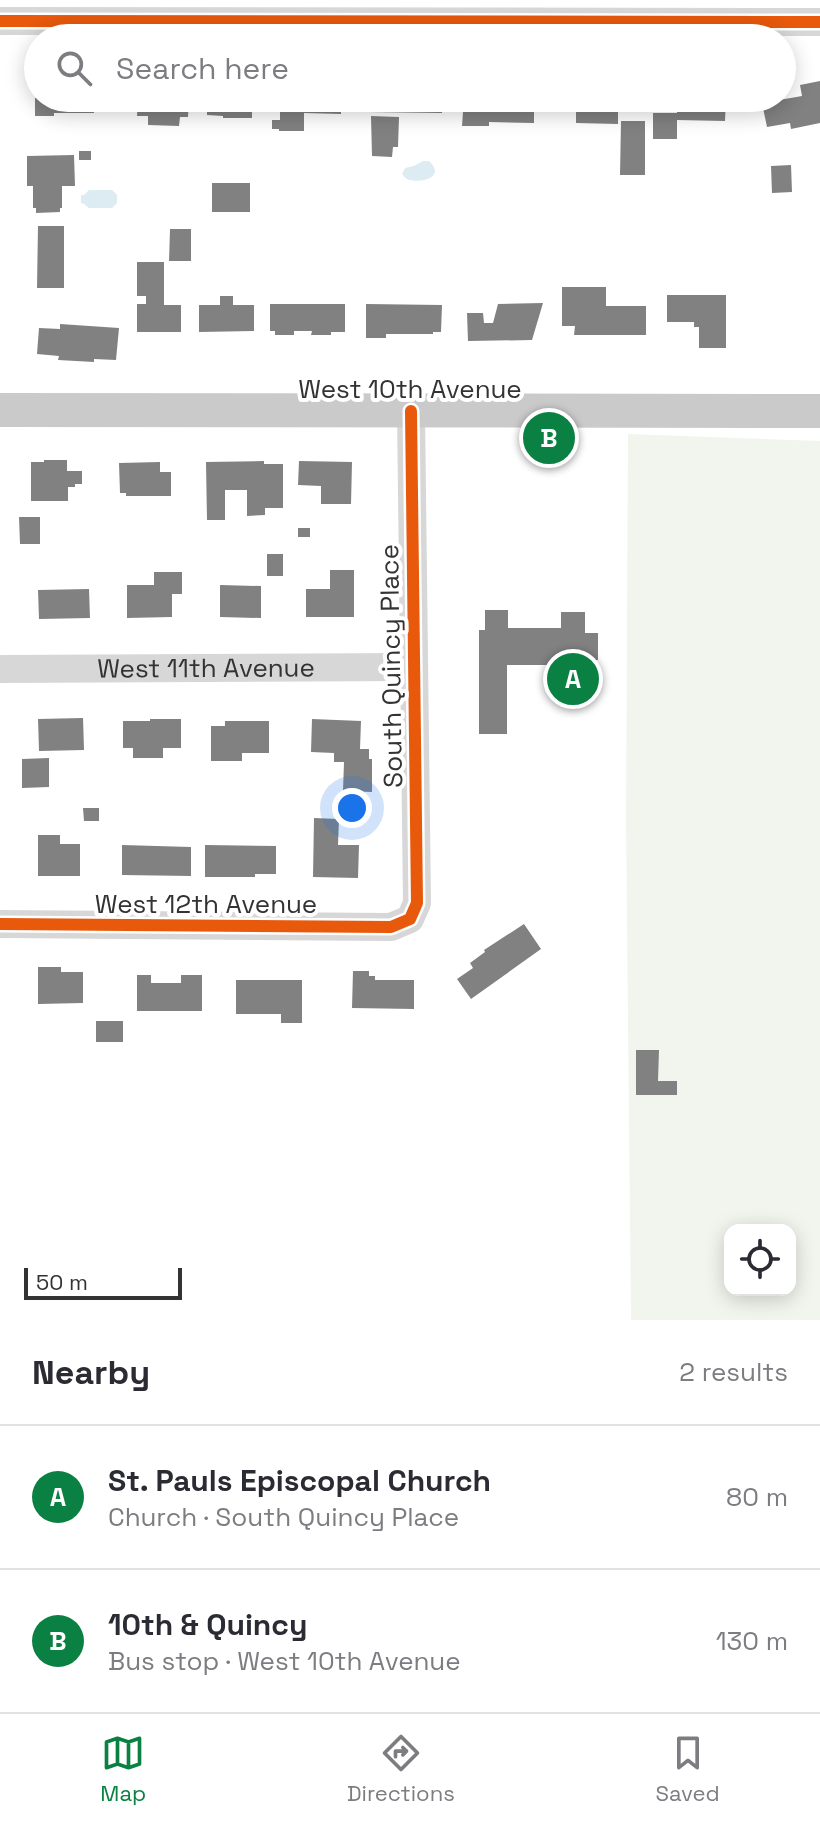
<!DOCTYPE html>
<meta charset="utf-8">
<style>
body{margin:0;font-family:"Space Grotesk",sans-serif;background:#f2f2f3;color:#2b2b33}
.controls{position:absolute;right:24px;bottom:24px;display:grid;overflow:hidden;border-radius:16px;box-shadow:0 4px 20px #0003}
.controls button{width:72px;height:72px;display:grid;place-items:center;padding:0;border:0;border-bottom:2px solid #e1e1e2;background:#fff;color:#2b2b33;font:40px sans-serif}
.scale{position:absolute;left:24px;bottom:20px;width:158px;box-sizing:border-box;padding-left:8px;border:4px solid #333;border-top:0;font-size:22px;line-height:28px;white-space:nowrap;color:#333;-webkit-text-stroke:6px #fff;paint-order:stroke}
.you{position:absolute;left:352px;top:808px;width:28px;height:28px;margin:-20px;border:6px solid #fff;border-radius:50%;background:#1a73e8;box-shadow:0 0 0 12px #1a73e833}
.badge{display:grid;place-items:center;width:52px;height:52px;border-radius:50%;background:#0b8043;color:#fff;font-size:26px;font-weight:700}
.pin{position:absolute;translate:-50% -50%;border:4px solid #fff;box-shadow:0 2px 8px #0006}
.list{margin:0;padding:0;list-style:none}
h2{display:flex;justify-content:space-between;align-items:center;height:104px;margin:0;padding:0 32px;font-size:34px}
h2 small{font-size:26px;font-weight:400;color:#7c7c81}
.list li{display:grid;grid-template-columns:52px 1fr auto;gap:24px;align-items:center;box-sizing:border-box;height:144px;padding:0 32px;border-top:2px solid #e1e1e2}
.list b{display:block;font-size:30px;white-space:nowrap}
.list p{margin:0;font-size:26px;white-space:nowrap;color:#7c7c81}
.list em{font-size:26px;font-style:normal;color:#7c7c81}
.icon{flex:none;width:44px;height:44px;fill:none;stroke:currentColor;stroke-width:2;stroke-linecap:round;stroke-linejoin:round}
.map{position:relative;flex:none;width:820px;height:1320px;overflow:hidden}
.search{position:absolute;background:#fff;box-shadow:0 4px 20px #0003;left:24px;right:24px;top:24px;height:88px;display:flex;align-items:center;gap:20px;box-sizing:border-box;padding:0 28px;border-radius:44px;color:#7c7c81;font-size:30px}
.sheet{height:392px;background:#fff}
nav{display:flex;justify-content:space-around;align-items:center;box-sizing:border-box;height:112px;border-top:2px solid #e1e1e2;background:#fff;font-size:22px;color:#7c7c81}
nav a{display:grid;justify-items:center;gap:4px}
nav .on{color:#0b8043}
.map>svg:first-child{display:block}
.green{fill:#f1f5ed;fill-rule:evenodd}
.water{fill:#ddebf3}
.building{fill:#818181}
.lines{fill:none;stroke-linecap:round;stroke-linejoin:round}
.minor{stroke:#d7d7d7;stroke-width:28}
.major{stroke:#cacaca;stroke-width:34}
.cycleway-casing{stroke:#fff;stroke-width:17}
.cycleway{stroke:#e8590c;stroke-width:12}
.labels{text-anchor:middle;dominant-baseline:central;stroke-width:8;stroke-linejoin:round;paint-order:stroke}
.street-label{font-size:26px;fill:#333;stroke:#fff}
</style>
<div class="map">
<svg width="820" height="1320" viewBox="0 0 820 1320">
<rect width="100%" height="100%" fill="#fff"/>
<path class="green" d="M628,434L820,441V1320H631L626,820ZM730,1230H790V1290H730Z"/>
<g class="water">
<path d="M423,161H429C448,179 416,184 407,179C405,178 404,176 402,174L405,168L414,166Z"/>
<polygon points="89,190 112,190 117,195 117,203 112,208 89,208 84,204 81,203 81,195 84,195"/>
</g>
<g class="building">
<polygon points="820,81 820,123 791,129 790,123 767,127 762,103 802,96 800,85"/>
<polygon points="35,98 94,98 94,113 54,113 54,116 35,116"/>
<polygon points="138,98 189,98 188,117 180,117 179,126 148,125 148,116 137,116"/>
<polygon points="207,98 252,98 252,118 223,118 223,116 207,115"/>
<polygon points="280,98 341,98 341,114 304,113 304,131 279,131 279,129 272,129 272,120 280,120"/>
<polygon points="368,98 442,98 442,113 368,112"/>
<polygon points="464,98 528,98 528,104 534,104 534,123 489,122 489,126 462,126"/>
<polygon points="576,98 618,98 618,124 576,123"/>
<polygon points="678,98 726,98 725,121 677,120 677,139 653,139 653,113 677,113"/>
<polygon points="371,116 399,117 398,147 393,147 392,157 372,156"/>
<polygon points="621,121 645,121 645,175 620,175"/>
<rect x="79" y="151" width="12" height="9"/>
<polygon points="74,155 75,186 62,186 62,208 60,208 60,212 36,213 36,208 33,208 33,186 27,186 27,156"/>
<polygon points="791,165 792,192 772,193 771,166"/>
<rect x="212" y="183" width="38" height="29"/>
<polygon points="38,226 64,226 64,288 37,288"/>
<polygon points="170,229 191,229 191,261 169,261"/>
<polygon points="137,262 164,262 164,305 181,305 181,332 137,332 137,304 146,304 146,296 137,296"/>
<polygon points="562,287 606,287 606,306 646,306 646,335 574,335 575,326 562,326"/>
<polygon points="667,295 726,295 726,348 699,348 699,327 694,327 694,322 667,322"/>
<polygon points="220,296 233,296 233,305 254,305 254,331 199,332 199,305 220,305"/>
<polygon points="543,303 532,340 468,341 467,313 483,313 484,323 493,323 498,304"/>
<polygon points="270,304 345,304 345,332 331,332 331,335 311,335 312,331 294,331 294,335 275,335 275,331 270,331"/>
<polygon points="366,304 442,305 441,332 433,332 433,334 386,334 386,338 366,338"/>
<polygon points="60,324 119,328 116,360 94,359 94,362 58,360 59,356 37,354 39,328 60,329"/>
<polygon points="44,460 67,460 67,471 82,471 82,484 75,484 75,487 68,487 68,501 31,501 31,462 44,462"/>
<polygon points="264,461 264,464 283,464 283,508 265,508 265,515 247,516 247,490 225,490 225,520 207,520 206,462"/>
<polygon points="299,461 352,462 351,504 321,504 321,486 298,485"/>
<polygon points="160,462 160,472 171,472 171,496 126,496 126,493 120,493 119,463"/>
<polygon points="19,517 40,517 40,544 20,544"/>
<rect x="298" y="528" width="12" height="9"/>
<rect x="267" y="554" width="16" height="22"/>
<polygon points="330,570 354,570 354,617 306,617 306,589 330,589"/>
<polygon points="154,572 182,572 182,594 172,594 172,617 127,618 127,585 154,585"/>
<polygon points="220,585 261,586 261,618 220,617"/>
<polygon points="89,589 90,618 39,619 38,590"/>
<polygon points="485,610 508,610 508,628 561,628 561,612 585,612 585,633 598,633 598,660 589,660 589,692 557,692 557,665 507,665 507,734 479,734 479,630 485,630"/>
<polygon points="83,718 84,750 39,751 38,719"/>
<polygon points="150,719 181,719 181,748 163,748 163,758 133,758 133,748 123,748 123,721 150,721"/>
<polygon points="312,719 361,721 360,749 369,749 369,759 372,759 372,792 343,791 344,762 334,762 334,753 311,752"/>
<polygon points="225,721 269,721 269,753 242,753 242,761 211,761 211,726 225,726"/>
<polygon points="49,758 49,787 22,788 22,759"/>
<polygon points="83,808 99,808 99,821 84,821"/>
<polygon points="314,818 339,819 338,845 359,845 358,878 313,877"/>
<polygon points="38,835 60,835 60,844 80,844 80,876 38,876"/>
<polygon points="122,845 191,847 191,876 122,875"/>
<polygon points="205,845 276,846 276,874 255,874 255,877 205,877"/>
<polygon points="524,924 541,949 471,999 457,979 473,968 470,963 485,952 484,950"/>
<polygon points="38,967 61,967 61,972 83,972 83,1003 38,1004"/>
<polygon points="353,971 369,971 369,976 375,976 375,980 414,980 414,1009 352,1008"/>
<polygon points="137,975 151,975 151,983 181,983 181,975 202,975 202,1011 137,1011"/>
<polygon points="236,980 302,980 302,1023 281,1023 281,1014 236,1014"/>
<rect x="96" y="1021" width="27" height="21"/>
<polygon points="636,1050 659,1050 658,1081 677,1081 677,1095 636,1095"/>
</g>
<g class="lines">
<g class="minor">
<polyline points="0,21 820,22"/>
<path id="s1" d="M0,669L413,667"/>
<polyline points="0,924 391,927 410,919 417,903 411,411"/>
</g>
<polyline class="major" points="0,410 820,411"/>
<defs>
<g id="cycleway">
<polyline points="0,21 820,22"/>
<polyline points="0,924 391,927 410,919 417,903 411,411"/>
</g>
</defs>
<use href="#cycleway" class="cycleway-casing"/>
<use href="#cycleway" class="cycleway"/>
</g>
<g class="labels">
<g class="street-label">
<text x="410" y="389">West 10th Avenue</text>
<text transform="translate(391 666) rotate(-91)">South Quincy Place</text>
<text stroke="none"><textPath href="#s1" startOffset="206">West 11th Avenue</textPath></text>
<text x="206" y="904">West 12th Avenue</text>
</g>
</g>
</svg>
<div class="controls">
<button><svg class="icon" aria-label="locate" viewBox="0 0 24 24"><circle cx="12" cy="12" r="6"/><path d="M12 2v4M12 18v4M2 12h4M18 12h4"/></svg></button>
</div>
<div class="scale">50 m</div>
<div class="you"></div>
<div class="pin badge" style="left:573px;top:679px">A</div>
<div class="pin badge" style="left:549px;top:438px">B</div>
<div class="search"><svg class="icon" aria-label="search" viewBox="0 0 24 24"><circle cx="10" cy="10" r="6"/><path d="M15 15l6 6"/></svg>Search here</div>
</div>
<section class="sheet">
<h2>Nearby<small>2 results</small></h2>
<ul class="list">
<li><span class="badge">A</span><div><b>St. Pauls Episcopal Church</b><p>Church · South Quincy Place</p></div><em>80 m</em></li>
<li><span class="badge">B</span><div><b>10th &amp; Quincy</b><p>Bus stop · West 10th Avenue</p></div><em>130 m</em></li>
</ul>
</section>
<nav>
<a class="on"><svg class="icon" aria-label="map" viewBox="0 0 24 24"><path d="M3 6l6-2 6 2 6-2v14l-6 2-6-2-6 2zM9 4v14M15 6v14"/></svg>Map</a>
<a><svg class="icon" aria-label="directions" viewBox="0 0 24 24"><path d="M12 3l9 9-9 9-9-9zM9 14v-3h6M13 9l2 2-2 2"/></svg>Directions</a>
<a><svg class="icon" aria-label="saved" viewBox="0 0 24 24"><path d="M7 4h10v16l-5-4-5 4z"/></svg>Saved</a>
</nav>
